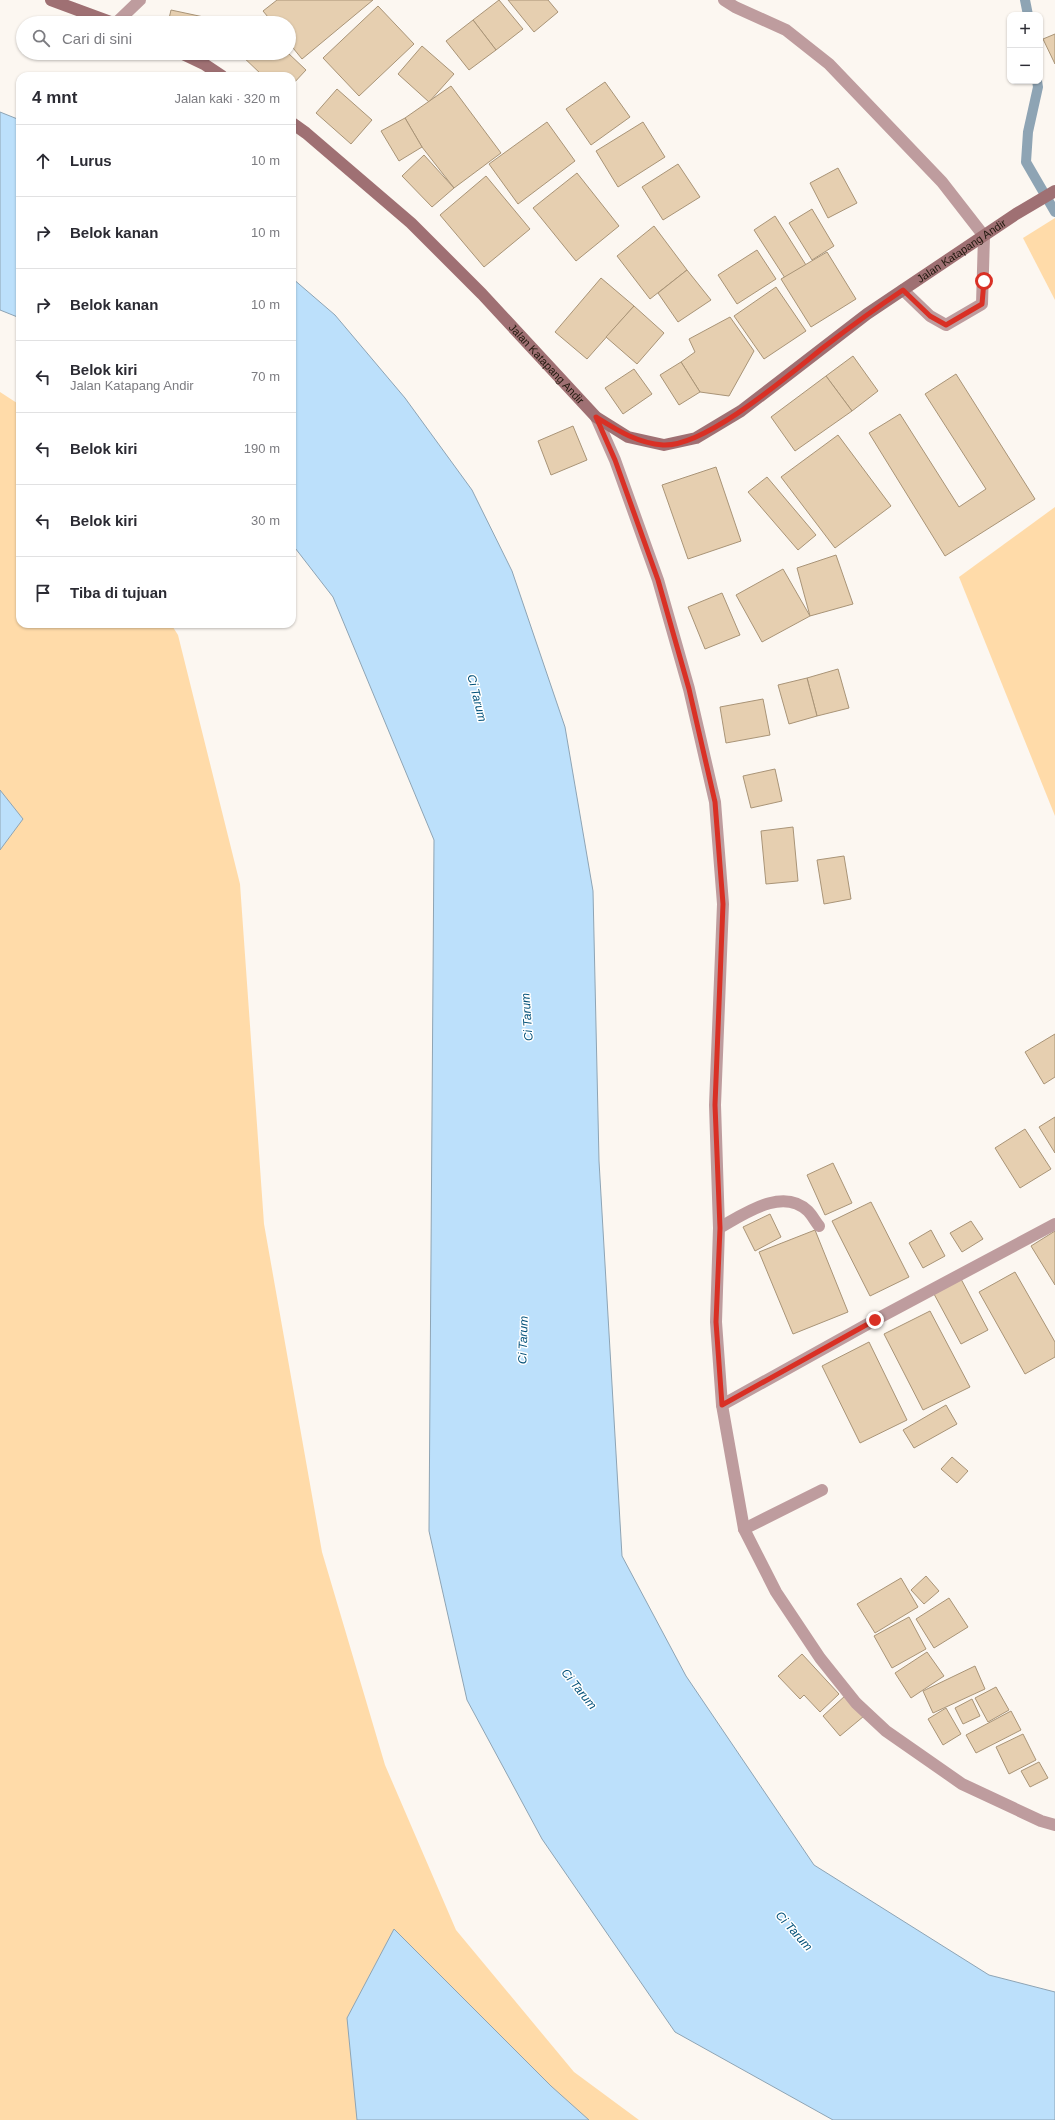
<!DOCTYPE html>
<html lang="id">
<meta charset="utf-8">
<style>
body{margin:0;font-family:Arial,sans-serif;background:#f2f2f3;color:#2b2b33}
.controls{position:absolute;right:12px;top:12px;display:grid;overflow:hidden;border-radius:8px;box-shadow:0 1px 3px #0004}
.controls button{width:36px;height:36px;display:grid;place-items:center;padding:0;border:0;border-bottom:1px solid #e1e1e2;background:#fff;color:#2b2b33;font:20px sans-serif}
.stop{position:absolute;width:12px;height:12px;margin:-9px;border:3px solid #d93025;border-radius:50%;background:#fff}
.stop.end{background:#d93025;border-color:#fff;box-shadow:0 1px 4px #0008}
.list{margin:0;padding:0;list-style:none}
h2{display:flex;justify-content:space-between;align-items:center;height:52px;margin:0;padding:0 16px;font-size:17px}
h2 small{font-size:13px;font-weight:400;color:#7c7c81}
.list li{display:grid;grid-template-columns:26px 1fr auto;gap:12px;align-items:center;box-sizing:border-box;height:72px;padding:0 16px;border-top:1px solid #e1e1e2}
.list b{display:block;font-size:15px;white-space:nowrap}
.list p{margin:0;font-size:13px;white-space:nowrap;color:#7c7c81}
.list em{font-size:13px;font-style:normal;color:#7c7c81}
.icon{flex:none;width:22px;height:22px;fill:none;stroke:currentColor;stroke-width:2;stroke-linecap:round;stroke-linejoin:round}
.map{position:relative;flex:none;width:1055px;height:2120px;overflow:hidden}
.search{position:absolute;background:#fff;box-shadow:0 1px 3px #0004;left:16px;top:16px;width:280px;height:44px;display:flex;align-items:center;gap:10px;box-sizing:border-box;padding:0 14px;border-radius:22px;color:#7c7c81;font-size:15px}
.panel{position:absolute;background:#fff;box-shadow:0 1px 3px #0004;left:16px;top:72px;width:280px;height:556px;border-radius:12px}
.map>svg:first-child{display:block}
.green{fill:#ffdba9}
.water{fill:#bce0fb;stroke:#8ea4b4}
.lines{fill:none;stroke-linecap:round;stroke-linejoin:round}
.stream{stroke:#8ea4b4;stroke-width:10}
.building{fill:#e6cfb0;stroke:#a99477}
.lane{stroke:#be9c9e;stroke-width:12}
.street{stroke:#be9c9e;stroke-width:12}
.secondary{stroke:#9f7073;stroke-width:12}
.route{stroke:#d93025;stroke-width:5}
.labels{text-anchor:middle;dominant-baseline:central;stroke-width:3;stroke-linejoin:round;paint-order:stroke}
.street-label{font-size:11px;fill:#21190e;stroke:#fff}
.water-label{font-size:12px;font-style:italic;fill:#035179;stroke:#fff}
</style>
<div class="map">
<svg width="1055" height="2120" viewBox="0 0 1055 2120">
<rect width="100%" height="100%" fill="#fcf7f1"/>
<g class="green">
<polygon points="1055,218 1055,300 1023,238"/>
<polygon points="0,392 20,405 20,624 171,624 178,635 240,884 264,1224 322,1552 385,1765 456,1930 574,2072 639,2120 0,2120"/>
<polygon points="1055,507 1055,816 959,577"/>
</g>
<g class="water">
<polygon points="0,112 20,120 20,318 0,310"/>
<polygon points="292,278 335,315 405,398 472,490 512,571 565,727 593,891 599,1161 622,1556 686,1676 814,1865 989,1975 1055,1992 1055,2120 833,2120 675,2032 542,1839 467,1700 429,1531 434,840 333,597 292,544"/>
<polygon points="0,790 23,819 0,850"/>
<polygon points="394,1929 551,2086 589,2120 357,2120 347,2018"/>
</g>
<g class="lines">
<g class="stream">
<polyline points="1025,0 1028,15"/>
<polyline points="1037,81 1038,87 1028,132 1026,162 1055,212"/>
</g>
</g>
<g class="building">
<polygon points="277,0 373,0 302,59 289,43 289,23 273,23 263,11"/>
<polygon points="499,0 523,29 496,50 473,20"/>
<polygon points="508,0 548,0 558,12 534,32"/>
<polygon points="378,6 414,44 359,96 323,58"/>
<polygon points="171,10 213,19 212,23 168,23"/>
<polygon points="473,20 496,50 469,70 446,41"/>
<polygon points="1055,34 1055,64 1043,39"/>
<polygon points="422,46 454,74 429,102 398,74"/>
<polygon points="239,53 288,53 306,70 292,85 292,76 263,76"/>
<polygon points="605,82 630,117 591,145 566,109"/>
<polygon points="451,86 501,153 454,188 422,147 405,118"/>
<polygon points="337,89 372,120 351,144 316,113"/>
<polygon points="405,118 422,147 399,161 381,131"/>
<polygon points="547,122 575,161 518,204 489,164"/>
<polygon points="643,122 665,157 618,187 596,151"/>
<polygon points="424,155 454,188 432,207 402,176"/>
<polygon points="678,164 700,197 663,220 642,187"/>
<polygon points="838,168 857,203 828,218 810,183"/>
<polygon points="577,173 619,226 576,261 533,208"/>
<polygon points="486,176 530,229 484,267 440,215"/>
<polygon points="812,209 834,246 812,260 789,223"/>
<polygon points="775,216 806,265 785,278 754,230"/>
<polygon points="654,226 687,270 650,299 617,256"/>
<polygon points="757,250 776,279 737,304 718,275"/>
<polygon points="827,252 856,299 811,327 781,279"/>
<polygon points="687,270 711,300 678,322 658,293"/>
<polygon points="601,278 634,306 587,359 555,332"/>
<polygon points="776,287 806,331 764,359 734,316"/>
<polygon points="634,306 664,333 637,364 606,337"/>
<polygon points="730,317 754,351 729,396 700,392 681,362 695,352 689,339"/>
<polygon points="853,356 878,391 852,411 826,376"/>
<polygon points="681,362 700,392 679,405 660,375"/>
<polygon points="634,369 652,394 623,414 605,388"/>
<polygon points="956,374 1035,499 945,556 869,433 900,414 959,507 986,489 925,394"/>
<polygon points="826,376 852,411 795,451 771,417"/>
<polygon points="573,426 587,460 551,475 538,441"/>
<polygon points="838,435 891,506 835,548 781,477"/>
<polygon points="716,467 741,541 688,559 662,485"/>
<polygon points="767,477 816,535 798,550 748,492"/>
<polygon points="836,555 853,604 810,616 797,568"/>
<polygon points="783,569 810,616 762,642 736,595"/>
<polygon points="722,593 740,635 705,649 688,607"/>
<polygon points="838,669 849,708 817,716 807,678"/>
<polygon points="807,678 817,716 789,724 778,685"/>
<polygon points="763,699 770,735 726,743 720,707"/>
<polygon points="775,769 782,801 751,808 743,776"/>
<polygon points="793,827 798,881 766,884 761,831"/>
<polygon points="844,856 851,899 824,904 817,860"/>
<polygon points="1055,1034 1055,1077 1044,1084 1025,1052"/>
<polygon points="1055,1117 1055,1153 1039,1127"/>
<polygon points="1025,1129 1051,1169 1020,1188 995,1148"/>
<polygon points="833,1163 852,1203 825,1215 807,1175"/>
<polygon points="871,1202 909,1277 870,1296 832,1221"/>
<polygon points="770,1214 781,1237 755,1251 743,1227"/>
<polygon points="971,1221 983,1239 962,1252 950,1233"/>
<polygon points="815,1230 848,1312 793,1334 759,1252"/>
<polygon points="931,1230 945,1256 923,1268 909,1243"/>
<polygon points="1055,1231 1055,1285 1031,1246"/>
<polygon points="1015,1272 1055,1342 1055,1357 1025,1374 979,1292"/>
<polygon points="961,1279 988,1330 961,1344 934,1294"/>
<polygon points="930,1311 970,1387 923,1410 884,1334"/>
<polygon points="869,1342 907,1420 860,1443 822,1366"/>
<polygon points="946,1405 957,1424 914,1448 903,1430"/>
<polygon points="952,1457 968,1471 957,1483 941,1469"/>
<polygon points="926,1576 939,1591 924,1604 911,1590"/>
<polygon points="901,1578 918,1607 875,1633 857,1604"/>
<polygon points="949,1598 968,1627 934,1648 916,1619"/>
<polygon points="909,1617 926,1649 892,1668 874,1636"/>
<polygon points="927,1652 944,1676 911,1698 895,1673"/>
<polygon points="802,1654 839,1694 820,1712 804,1695 800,1699 778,1676"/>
<polygon points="975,1666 985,1689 933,1713 923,1691"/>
<polygon points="996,1687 1009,1710 988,1722 975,1698"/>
<polygon points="846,1695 864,1716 840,1736 823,1716"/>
<polygon points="972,1699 980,1716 963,1724 955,1708"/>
<polygon points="946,1708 961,1734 943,1745 928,1719"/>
<polygon points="1011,1711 1021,1730 976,1753 966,1735"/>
<polygon points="1023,1734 1036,1760 1009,1774 996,1747"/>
<polygon points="1039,1762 1048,1778 1030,1787 1021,1771"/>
</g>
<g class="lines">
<g class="lane">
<polyline points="724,0 735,7 786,30 829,64 942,182 984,236 982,304 946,325 930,316 903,290"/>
<path d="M719,1228C743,1215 782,1186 808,1211C812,1215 815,1221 819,1226"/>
<polyline points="744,1529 822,1490"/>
</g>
<g class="street">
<polyline points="116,23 140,0"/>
<polyline points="596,417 615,460 658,580 689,689 715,802 723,904 715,1105 719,1228 716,1322 722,1405 744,1529 776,1592 820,1658 856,1703 886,1731 962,1784 1041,1821 1055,1825"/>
<polyline points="722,1405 875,1320 1055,1224"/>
</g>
<g class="secondary">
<polyline points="51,0 113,23"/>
<polyline points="181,53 204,64 222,76"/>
<path id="s1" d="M292,123L306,133L411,223L482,294L596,417L628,437L664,445L696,438L741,411L867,314L1016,214L1055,191"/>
</g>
</g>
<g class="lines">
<path class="route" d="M875,1320L722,1405L716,1322L720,1228L715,1105L723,904L715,802L689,689L658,580L615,460L596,417C617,430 637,443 663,445C706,447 790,374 824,347C850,327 876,308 903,290L930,316L946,325L982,304L984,281"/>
</g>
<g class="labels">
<g class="street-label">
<text stroke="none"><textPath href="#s1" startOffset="856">Jalan Katapang Andir</textPath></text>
<text stroke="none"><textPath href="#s1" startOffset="351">Jalan Katapang Andir</textPath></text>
</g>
<g class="water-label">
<text transform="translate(477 698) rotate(76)">Ci Tarum</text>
<text transform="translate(527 1017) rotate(-94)">Ci Tarum</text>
<text transform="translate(523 1340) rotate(-88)">Ci Tarum</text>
<text transform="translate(579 1689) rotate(51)">Ci Tarum</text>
<text transform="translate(794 1931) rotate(48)">Ci Tarum</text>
</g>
</g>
</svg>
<div class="controls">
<button>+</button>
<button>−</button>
</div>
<div class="stop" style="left:984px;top:281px"></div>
<div class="stop end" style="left:875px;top:1320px"></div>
<div class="search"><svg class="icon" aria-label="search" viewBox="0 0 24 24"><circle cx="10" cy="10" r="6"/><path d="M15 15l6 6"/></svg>Cari di sini</div>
<section class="panel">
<h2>4 mnt<small>Jalan kaki · 320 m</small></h2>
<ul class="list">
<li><svg class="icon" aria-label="ahead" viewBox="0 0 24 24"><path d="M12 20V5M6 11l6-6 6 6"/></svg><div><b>Lurus</b></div><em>10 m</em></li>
<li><svg class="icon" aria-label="right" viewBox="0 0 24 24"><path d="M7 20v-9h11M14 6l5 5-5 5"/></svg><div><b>Belok kanan</b></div><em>10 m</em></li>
<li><svg class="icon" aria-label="right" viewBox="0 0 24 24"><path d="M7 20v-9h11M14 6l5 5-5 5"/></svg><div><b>Belok kanan</b></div><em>10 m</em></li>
<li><svg class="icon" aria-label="left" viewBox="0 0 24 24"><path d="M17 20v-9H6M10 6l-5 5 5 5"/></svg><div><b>Belok kiri</b><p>Jalan Katapang Andir</p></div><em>70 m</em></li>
<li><svg class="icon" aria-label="left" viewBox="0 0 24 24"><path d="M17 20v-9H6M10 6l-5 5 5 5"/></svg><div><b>Belok kiri</b></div><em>190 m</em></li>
<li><svg class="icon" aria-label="left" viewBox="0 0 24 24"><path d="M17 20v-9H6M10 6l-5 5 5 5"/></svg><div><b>Belok kiri</b></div><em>30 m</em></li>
<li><svg class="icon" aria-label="arrive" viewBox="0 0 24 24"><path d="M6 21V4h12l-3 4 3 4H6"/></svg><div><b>Tiba di tujuan</b></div></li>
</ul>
</section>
</div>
